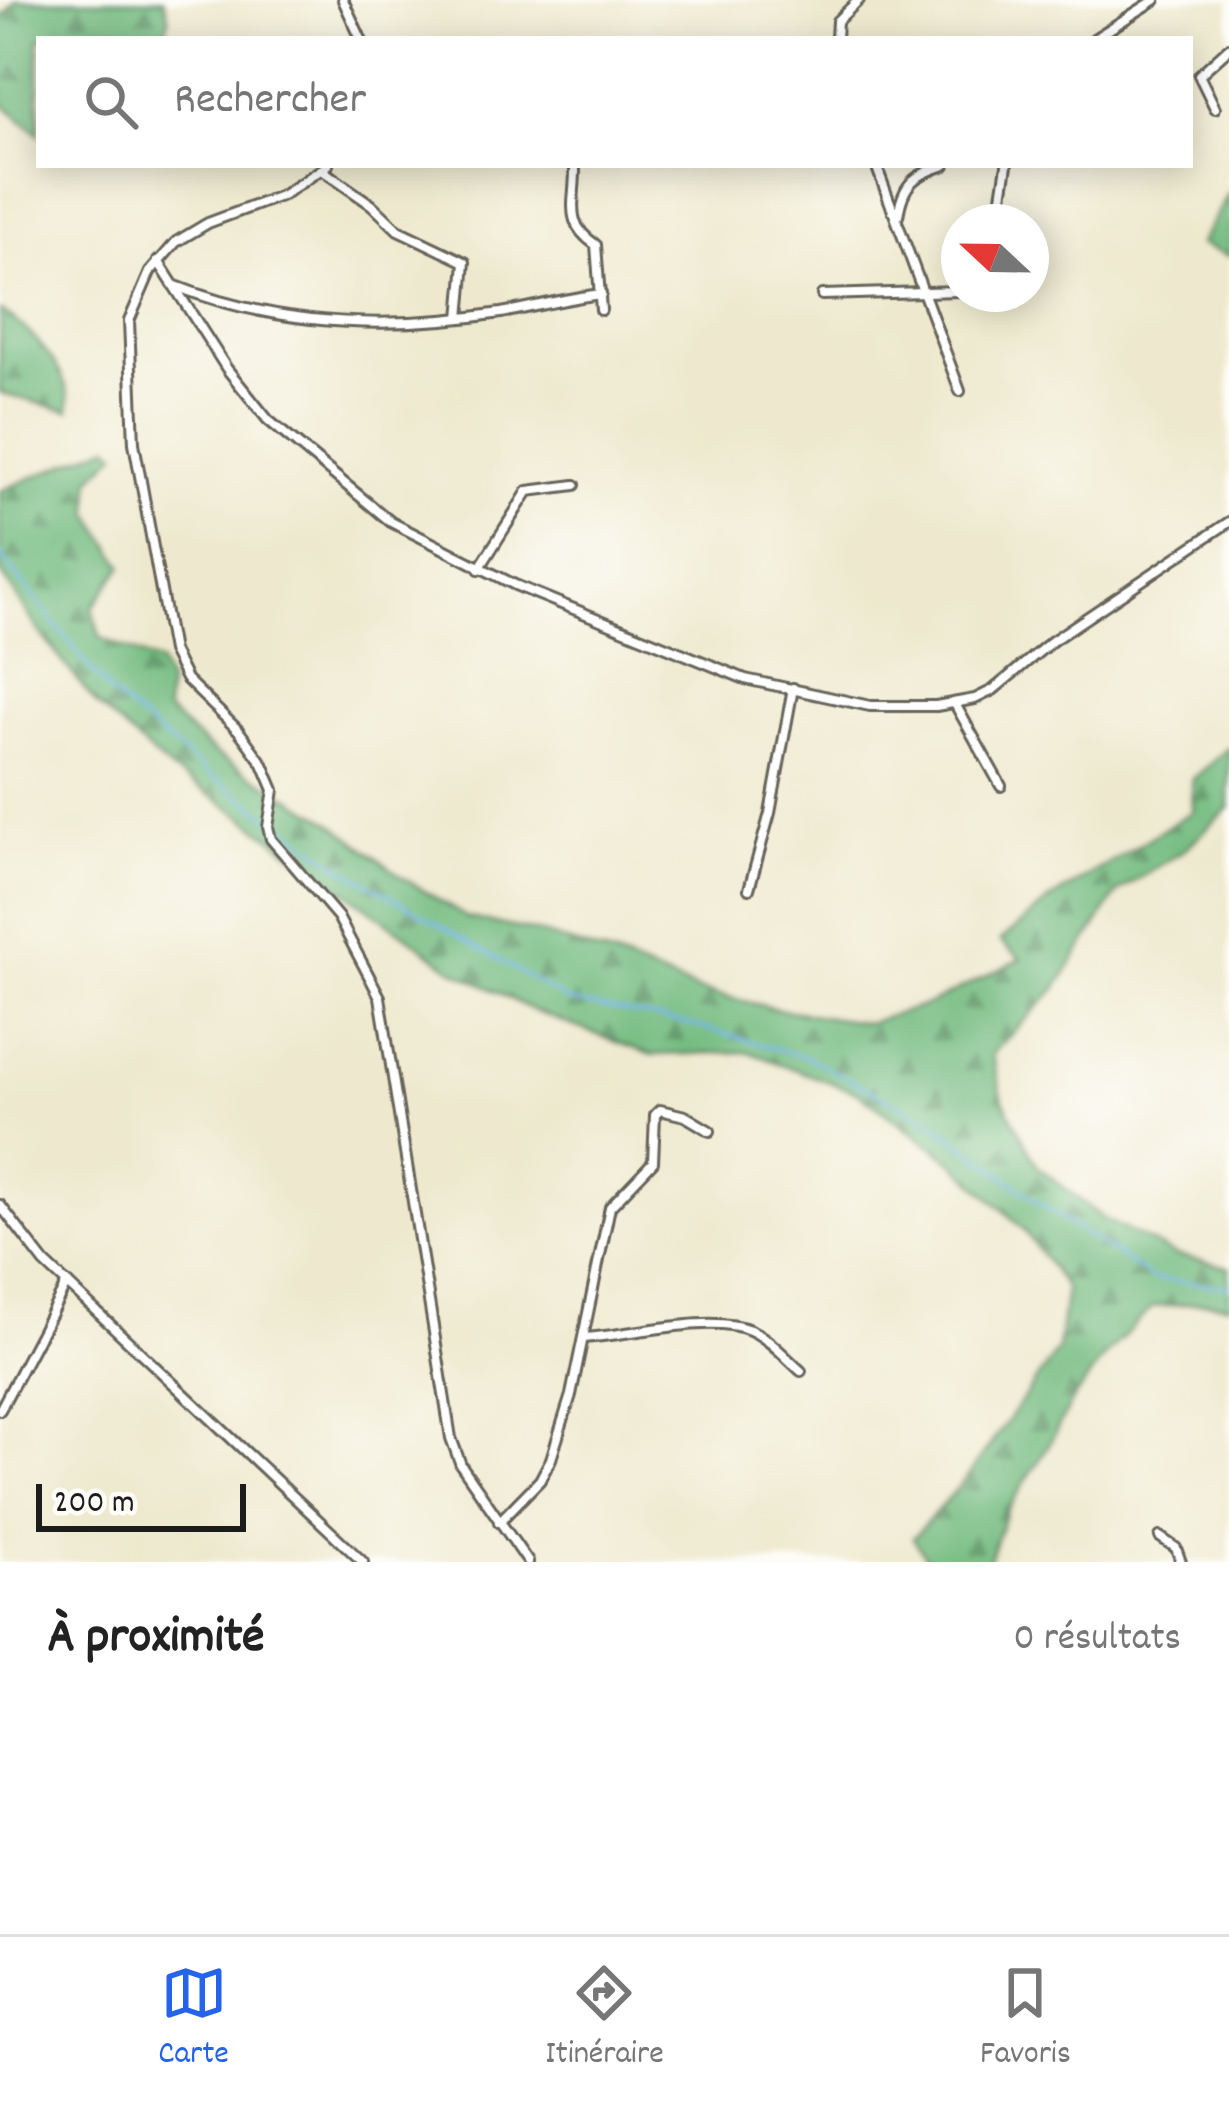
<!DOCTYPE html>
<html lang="fr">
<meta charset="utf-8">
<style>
body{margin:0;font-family:Dekko,sans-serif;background:#f6f6f6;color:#222}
.compass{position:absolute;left:941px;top:204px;width:108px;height:108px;border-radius:50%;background:#fff;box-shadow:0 6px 30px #0003;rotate:292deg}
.scale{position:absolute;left:36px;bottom:30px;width:210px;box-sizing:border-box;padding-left:12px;border:6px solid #1c1c1c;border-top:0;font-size:33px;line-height:42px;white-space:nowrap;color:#1c1c1c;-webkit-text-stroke:9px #fdfcf7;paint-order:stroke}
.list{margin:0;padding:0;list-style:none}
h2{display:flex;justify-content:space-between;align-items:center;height:156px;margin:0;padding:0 48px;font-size:51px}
h2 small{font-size:39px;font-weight:400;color:#767676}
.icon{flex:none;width:66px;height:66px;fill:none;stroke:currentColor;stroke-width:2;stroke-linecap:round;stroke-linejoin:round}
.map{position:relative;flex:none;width:1229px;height:1562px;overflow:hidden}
.search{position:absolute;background:#fff;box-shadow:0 6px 30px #0003;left:36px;right:36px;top:36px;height:132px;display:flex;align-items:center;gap:30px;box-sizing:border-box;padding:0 42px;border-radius:0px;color:#767676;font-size:45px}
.sheet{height:372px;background:#fff}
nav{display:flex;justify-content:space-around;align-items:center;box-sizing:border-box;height:168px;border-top:3px solid #e0e0e0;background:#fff;font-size:33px;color:#767676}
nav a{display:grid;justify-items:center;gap:6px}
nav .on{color:#2563eb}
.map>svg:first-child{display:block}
.forest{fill:url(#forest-firs);stroke:#486c4e;stroke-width:3}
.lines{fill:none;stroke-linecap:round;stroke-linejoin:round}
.stream{stroke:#6bb0e1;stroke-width:3}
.minor-casing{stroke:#66645a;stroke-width:14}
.minor{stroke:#fff;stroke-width:8}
</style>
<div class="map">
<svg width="1229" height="1562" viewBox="0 0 1229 1562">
<defs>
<pattern id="forest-firs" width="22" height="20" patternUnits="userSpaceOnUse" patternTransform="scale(3)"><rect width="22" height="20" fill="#73bb80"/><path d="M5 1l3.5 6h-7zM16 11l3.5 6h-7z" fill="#5e9768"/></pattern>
</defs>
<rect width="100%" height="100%" fill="#fdfcf7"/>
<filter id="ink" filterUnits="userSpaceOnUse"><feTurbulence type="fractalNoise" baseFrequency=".00833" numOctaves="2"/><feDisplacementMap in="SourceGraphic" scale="24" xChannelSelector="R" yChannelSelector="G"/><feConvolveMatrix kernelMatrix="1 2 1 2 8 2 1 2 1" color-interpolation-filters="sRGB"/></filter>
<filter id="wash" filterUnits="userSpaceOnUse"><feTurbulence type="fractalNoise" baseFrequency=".004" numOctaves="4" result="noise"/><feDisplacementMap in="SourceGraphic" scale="48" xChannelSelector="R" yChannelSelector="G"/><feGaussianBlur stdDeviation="2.7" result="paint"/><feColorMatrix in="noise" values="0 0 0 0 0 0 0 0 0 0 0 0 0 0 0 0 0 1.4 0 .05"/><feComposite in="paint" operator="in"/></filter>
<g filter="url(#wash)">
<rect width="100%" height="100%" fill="#eee9ce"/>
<g class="forest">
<polygon points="16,0 164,0 169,20 162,39 39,39 39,134 0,102 0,15 5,15"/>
<polygon points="1229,193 1229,256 1200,244"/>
<path d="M0,310C31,329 73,373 69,411L0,393Z"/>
<polygon points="110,445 117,453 91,479 90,513 123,566 92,608 100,637 159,663 168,683 166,711 217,755 333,823 399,875 466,917 536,932 620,959 697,990 777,1009 867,1023 929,1004 1021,959 1000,941 1051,899 1193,811 1192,780 1229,747 1229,808 1184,850 1118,892 1055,990 992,1054 1003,1100 1038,1167 1104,1219 1176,1255 1229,1267 1229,1305 1208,1302 1152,1307 1104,1357 1071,1402 1047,1448 1007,1510 988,1562 929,1562 913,1538 968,1476 1058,1350 1066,1289 1023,1229 953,1162 859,1093 749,1052 652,1055 536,1012 452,969 232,809 168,768 97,705 40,633 0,571 0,491"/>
</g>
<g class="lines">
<polyline class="stream" points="0,555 111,694 208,774 340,866 570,1002 689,1024 809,1058 934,1123 1049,1210 1153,1279 1229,1286"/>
</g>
</g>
<g filter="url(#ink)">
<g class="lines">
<defs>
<g id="minor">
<polyline points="343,0 361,39"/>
<polyline points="836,39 837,21 859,0"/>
<polyline points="1094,39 1155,0"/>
<polyline points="1215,108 1199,75 1229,48"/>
<polyline points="328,165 283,195 208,223 176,242 150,272 129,321 134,443 172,651 186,679 239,731 263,764 274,790 268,827 271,839 338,917 380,997 451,1438 461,1465 528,1562"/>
<path d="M575,165C576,203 562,222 596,245L601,310"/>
<polyline points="876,165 960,391"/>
<polyline points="322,170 372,205 398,230 465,262 460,318"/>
<path d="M898,216C903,183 914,175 945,165"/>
<polyline points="998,222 1007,165"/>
<polyline points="158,261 227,369 268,420 391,522 515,585 745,679 870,706 936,706 975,699 993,690 1052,641 1229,522"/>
<path d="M173,285C278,327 391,330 501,313C534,307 567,298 601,294"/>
<polyline points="822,295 959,291"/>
<polyline points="479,569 528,491 575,485"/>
<polyline points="955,704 1001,786"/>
<polyline points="749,889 770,813 793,688"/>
<polyline points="0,1205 45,1263 363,1562"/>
<path d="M583,1338C627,1336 711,1313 750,1330C770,1339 785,1357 801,1371"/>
<polyline points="0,1410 67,1283"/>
<polyline points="499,1522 540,1480 551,1459 571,1395 610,1207 653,1162 655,1115 660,1110 685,1116 710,1131"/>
<polyline points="1160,1537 1176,1548 1181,1562"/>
</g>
</defs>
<use href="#minor" class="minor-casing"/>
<use href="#minor" class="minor"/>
</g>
</g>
</svg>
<svg class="compass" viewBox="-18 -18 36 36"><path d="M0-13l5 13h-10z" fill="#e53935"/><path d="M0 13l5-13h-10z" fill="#767676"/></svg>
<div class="scale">200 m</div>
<div class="search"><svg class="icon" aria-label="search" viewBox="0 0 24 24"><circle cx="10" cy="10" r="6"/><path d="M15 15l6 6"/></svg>Rechercher</div>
</div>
<section class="sheet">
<h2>À proximité<small>0 résultats</small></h2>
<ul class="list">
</ul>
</section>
<nav>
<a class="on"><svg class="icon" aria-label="map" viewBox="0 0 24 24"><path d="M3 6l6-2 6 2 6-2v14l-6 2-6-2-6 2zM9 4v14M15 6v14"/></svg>Carte</a>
<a><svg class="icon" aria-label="directions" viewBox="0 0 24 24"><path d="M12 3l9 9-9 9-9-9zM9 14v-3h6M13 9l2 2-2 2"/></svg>Itinéraire</a>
<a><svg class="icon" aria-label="saved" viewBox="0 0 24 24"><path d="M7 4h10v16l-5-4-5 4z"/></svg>Favoris</a>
</nav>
